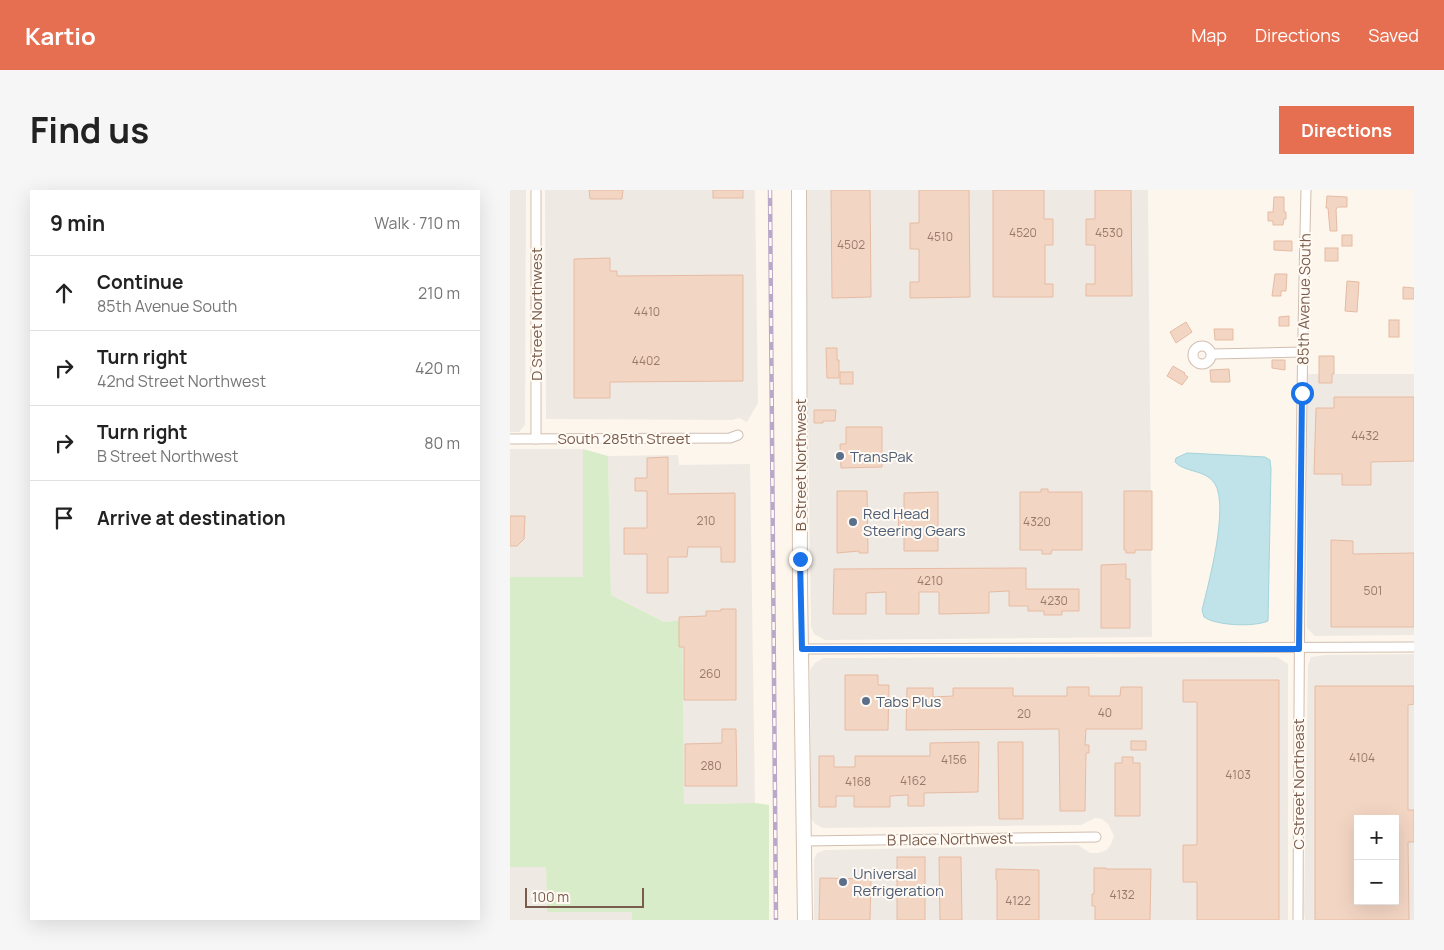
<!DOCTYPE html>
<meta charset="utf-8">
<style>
body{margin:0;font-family:Manrope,sans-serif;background:#f6f6f6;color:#222}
.controls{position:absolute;right:15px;bottom:15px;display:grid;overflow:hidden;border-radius:0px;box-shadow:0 5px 20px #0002}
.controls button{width:45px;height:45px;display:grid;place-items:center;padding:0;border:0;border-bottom:1px solid #e0e0e0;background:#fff;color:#222;font:25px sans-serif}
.scale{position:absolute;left:15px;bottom:12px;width:119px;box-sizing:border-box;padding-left:5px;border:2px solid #7a5c4d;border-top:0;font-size:14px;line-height:18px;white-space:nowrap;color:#7a5c4d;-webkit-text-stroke:4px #fffaf3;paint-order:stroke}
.stop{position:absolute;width:15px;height:15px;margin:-11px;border:4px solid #1a73e8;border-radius:50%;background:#fff}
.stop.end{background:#1a73e8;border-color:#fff;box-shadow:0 1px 5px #0008}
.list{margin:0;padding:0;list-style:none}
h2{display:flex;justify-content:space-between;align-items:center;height:65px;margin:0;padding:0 20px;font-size:21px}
h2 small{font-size:16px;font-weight:400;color:#767676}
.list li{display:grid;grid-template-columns:32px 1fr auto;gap:15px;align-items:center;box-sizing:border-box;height:75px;padding:0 20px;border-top:1px solid #e0e0e0}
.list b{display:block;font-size:19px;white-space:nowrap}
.list p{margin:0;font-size:16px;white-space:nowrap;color:#767676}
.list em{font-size:16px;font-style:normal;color:#767676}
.icon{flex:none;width:28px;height:28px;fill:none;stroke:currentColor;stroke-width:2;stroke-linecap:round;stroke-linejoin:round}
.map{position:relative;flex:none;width:904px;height:730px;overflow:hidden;border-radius:0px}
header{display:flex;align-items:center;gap:30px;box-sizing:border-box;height:70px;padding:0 25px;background:#e76f51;color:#fff}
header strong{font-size:24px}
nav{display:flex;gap:28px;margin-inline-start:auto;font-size:18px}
.intro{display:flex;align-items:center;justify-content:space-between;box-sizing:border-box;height:120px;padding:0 30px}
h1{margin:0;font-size:35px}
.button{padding:12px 22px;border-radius:0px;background:#e76f51;color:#fff;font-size:18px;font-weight:700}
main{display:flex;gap:30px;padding:0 30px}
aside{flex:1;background:#fff;border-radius:0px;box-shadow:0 5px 20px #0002}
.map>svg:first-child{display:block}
.industrial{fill:#efe9e4;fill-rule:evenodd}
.green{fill:#d8ecc9}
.water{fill:#bfe3e8;stroke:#a5d3da}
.building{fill:#f3d5c3;stroke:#e6bba3;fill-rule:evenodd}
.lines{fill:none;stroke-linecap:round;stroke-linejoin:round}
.street-casing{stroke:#d1beb0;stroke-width:11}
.secondary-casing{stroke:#d6c0b0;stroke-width:16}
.street{stroke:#fff;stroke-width:9}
.secondary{stroke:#fff;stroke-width:14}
.rail-casing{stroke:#b9a8c9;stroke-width:4.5}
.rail{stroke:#fffaf3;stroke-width:2.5;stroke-dasharray:8;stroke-linecap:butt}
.route{stroke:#1a73e8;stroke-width:6}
.service-dot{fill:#5c6f8a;stroke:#fffaf3;stroke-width:2}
.labels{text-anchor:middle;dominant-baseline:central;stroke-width:4;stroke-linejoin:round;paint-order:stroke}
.number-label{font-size:12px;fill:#987a6a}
.street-label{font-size:15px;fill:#7a5c4d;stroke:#fffaf3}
.service-label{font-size:15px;fill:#4e5e75;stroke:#fffaf3;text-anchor:start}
</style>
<header>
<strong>Kartio</strong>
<nav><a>Map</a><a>Directions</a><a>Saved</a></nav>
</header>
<div class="intro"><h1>Find us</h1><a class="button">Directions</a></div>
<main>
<aside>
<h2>9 min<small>Walk · 710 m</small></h2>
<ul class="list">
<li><svg class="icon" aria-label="ahead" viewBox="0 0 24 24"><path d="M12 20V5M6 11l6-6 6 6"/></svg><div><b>Continue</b><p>85th Avenue South</p></div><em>210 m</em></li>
<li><svg class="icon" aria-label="right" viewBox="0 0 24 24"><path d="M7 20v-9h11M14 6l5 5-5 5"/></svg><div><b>Turn right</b><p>42nd Street Northwest</p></div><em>420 m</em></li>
<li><svg class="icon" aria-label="right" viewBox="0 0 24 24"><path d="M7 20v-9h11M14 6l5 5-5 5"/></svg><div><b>Turn right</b><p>B Street Northwest</p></div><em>80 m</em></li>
<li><svg class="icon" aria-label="arrive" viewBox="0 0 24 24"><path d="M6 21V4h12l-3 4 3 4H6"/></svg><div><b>Arrive at destination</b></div></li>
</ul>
</aside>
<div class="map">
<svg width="904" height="730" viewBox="0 0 904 730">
<rect width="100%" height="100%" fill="#fdf6ec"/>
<g class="industrial">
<polygon points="0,0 16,0 15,235 9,242 0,242"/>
<polygon points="35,0 245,0 248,213 237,232 229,228 222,230 36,229"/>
<polygon points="295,0 638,0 642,447 315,450 304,444 301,437"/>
<polygon points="797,184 904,184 904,445 805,446 797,438"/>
<rect x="0" y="259" width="73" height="128"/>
<polygon points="168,265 169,275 240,274 245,613 174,614 171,431 154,432 101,405 98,266"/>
<path d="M904,464V730H795L794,722L798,476L801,467L816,465ZM848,629H885V711H848Z"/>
<polygon points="767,467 778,474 778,730 304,730 304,669 307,663 315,660 568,655 580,663 588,663 597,660 601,654 604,646 598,634 592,629 585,628 571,635 313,638 305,634 301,628 300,480 305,473 313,468"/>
<polygon points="0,677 36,677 37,722 122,722 122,730 0,730"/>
</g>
<polygon class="green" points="73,259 98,266 101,405 154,432 172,430 174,614 245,613 259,615 259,730 122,730 122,722 37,722 36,677 0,677 0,387 73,387"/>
<path class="water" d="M677,263L755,267L760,270L761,279L758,431C744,437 707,436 694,427L692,420C699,392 719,317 705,294C696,279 675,283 665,272L666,268Z"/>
<g class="building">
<polygon points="79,0 113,0 112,9 80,9"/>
<rect x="203" y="0" width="30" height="8"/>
<polygon points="321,0 360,0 361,107 322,108"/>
<polygon points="409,0 459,0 460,107 400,108 400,92 409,92 409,59 400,59 400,33 409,33"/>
<polygon points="483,0 534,0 534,29 543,29 543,55 535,55 535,94 543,94 543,107 483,107"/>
<polygon points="585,0 621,0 622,106 576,106 576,94 585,94 585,55 576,55 576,29 585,29"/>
<polygon points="817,6 837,7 837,17 828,17 826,19 827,41 820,41 818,18 816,18"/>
<polygon points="764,7 774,7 774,22 776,22 776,29 774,29 773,35 763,35 763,31 758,31 758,22 763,22"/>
<rect x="832" y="45" width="10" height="11"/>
<polygon points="764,51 782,51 782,61 764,60"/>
<rect x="815" y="58" width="13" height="13"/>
<polygon points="100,68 100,81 107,81 107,86 233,85 233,191 100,192 100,208 64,208 64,69"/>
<polygon points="765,84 777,84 776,101 771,101 771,106 762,106"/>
<polygon points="837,91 849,92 847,122 835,121"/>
<polygon points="893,97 904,98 904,109 893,109"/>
<polygon points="779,126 779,136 769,136 769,127"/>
<rect x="879" y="130" width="10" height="17"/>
<polygon points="676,132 682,142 666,153 660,142"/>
<polygon points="704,139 723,139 723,150 705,150"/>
<polygon points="316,158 327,158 327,170 329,170 329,188 317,188"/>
<polygon points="809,166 824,166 824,184 822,184 822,193 809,193"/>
<polygon points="762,170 775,170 775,180 762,178"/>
<polygon points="663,176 675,183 674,184 678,187 672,195 657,186"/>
<polygon points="719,179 720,192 701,192 700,180"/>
<rect x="330" y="182" width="13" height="12"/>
<polygon points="824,207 904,207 904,271 861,272 861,295 832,295 832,284 804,284 806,218 824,218"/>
<polygon points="304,220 326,220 325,231 313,231 313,233 304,233"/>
<polygon points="336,237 372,237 372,277 331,278 330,254 336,254"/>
<polygon points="158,267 158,304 225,303 225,372 211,372 211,357 178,357 177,367 158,367 158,403 137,403 137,364 114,364 114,338 137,338 137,301 125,301 125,288 137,288 137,268"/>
<polygon points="531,299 538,299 538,302 572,302 572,360 542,360 541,364 532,364 532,360 510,360 510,302 531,302"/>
<polygon points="327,301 357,301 358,363 349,363 349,361 327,363"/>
<polygon points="614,301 642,301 642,360 625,360 625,363 616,363 616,360 614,360"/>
<polygon points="428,302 428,361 394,361 394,343 388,343 389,321 394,321 394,303"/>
<polygon points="0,326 15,326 14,349 7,356 0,356"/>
<polygon points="821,350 843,351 843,364 904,363 904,437 821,437"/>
<polygon points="616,374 616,389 620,389 620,438 591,438 591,375"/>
<polygon points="516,378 516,399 569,399 569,421 552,421 552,425 534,425 534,421 518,421 518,416 499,416 499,401 479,402 479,423 429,424 429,402 409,402 409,424 376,424 376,402 356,403 356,424 323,424 324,379"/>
<polygon points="211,419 226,419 226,510 174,510 174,457 169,457 169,427 196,426 196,421 211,421"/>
<polygon points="335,485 368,485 368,495 379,495 378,540 335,540"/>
<polygon points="673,490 769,490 769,730 687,730 687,692 673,692 673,655 687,655 687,512 673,512"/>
<path d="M805,496H904V514L898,515V620H904V652H898L899,730H805ZM848,629H885V711H848Z"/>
<polygon points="557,497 579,497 579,506 610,506 611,497 632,497 632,539 576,539 575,555 579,555 579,563 576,563 575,621 550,621 549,539 396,540 397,498 423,498 423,507 443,506 443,498 503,498 503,506 557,506"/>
<polygon points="212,539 226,539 227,596 175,596 175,554 212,553"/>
<rect x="621" y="551" width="15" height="9"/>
<polygon points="469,552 468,602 414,603 414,616 398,616 398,605 380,606 380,617 344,617 344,606 326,606 326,617 309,617 309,566 324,566 324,577 345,577 345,566 420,566 420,553"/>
<polygon points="488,552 513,552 513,629 489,629"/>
<polygon points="612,567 623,567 623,573 630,573 630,626 605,626 605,573 612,573"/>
<rect x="387" y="667" width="28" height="63"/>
<polygon points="429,667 451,667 452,730 430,730"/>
<polygon points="584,678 596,678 596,679 641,679 640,730 585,730 585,716 582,716 582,704 584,704"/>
<polygon points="486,679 529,680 529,730 487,730 487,690 486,690"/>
<polygon points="310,688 361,689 360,730 309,730"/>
</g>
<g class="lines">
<defs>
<g id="street">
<circle cx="692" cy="165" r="9"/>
<polyline points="702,164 792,162"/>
<polyline points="0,249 220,248 228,245"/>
<polyline points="26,249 26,0"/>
<polyline points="292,459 904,457"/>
<polyline points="295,651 586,647"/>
<path d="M788,730C789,487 790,243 796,0"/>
</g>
<polyline id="secondary" points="289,0 290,396 295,730"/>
</defs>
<use href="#street" class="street-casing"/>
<use href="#secondary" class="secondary-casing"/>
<use href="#street" class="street"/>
<use href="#secondary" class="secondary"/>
<defs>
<polyline id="rail" points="260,0 266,730"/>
</defs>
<use href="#rail" class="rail-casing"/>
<use href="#rail" class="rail"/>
</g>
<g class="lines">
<polyline class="route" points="290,369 292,459 789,459 792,203"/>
</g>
<g class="service-dot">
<circle cx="330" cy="266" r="5"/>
<circle cx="343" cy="332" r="5"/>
<circle cx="356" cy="511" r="5"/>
<circle cx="333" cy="692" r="5"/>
</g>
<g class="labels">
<g class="number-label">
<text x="513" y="42">4520</text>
<text x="599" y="42">4530</text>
<text x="430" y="46">4510</text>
<text x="341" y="54">4502</text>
<text x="137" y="121">4410</text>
<text x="136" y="170">4402</text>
<text x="855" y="245">4432</text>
<text x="196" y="330">210</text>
<text x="527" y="331">4320</text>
<text x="420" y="390">4210</text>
<text x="863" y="400">501</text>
<text x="544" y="410">4230</text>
<text x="200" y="483">260</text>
<text x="595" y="522">40</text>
<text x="514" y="523">20</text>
<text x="852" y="567">4104</text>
<text x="444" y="569">4156</text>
<text x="201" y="575">280</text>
<text x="728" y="584">4103</text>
<text x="403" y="590">4162</text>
<text x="348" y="591">4168</text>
<text x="612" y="704">4132</text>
<text x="508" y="710">4122</text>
</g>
<g class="street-label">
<text transform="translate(794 109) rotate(-89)">85th Avenue South</text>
<text transform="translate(26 124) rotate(-90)">D Street Northwest</text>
<text x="114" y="248">South 285th Street</text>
<text transform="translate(290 275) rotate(-90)">B Street Northwest</text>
<text transform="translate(788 594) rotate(-90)">C Street Northeast</text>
<text transform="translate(440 649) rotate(-1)">B Place Northwest</text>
</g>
<g class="service-label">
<text x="340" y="266">TransPak</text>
<text x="353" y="323">Red Head<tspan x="353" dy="17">Steering Gears</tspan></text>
<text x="366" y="511">Tabs Plus</text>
<text x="343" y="683">Universal<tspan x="343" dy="17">Refrigeration</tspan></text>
</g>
</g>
</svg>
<div class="controls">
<button>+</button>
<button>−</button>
</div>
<div class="scale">100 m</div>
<div class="stop" style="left:792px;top:203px"></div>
<div class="stop end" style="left:290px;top:369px"></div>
</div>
</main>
